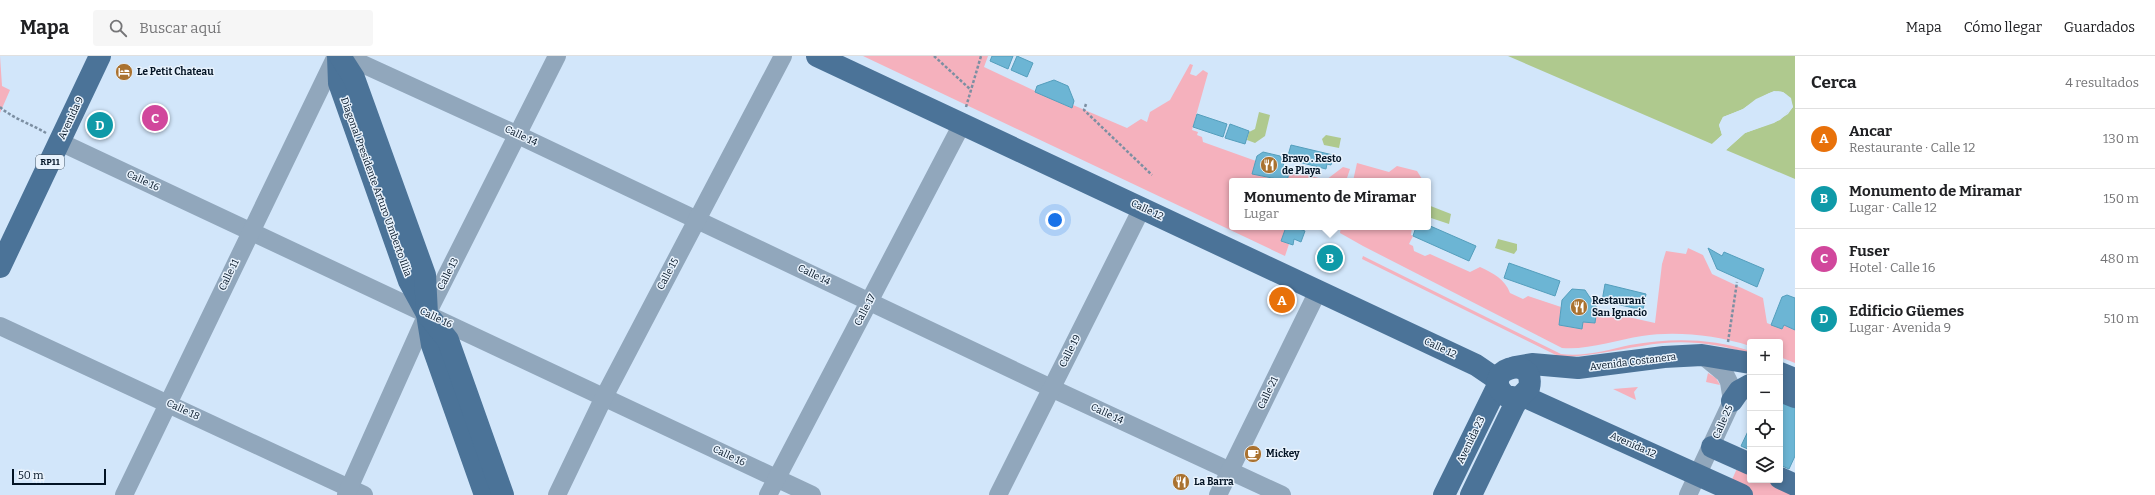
<!DOCTYPE html>
<html lang="es">
<meta charset="utf-8">
<style>
body{margin:0;font-family:Bitter,serif;background:#f6f6f6;color:#202124}
.controls{position:absolute;right:12px;bottom:12px;display:grid;overflow:hidden;border-radius:4px;box-shadow:0 2px 6px #0003}
.controls button{width:36px;height:36px;display:grid;place-items:center;padding:0;border:0;border-bottom:1px solid #e0e0e0;background:#fff;color:#202124;font:20px sans-serif}
.scale{position:absolute;left:12px;bottom:10px;width:94px;box-sizing:border-box;padding-left:4px;border:2px solid #021324;border-top:0;font-size:11px;line-height:14px;white-space:nowrap;color:#021324;-webkit-text-stroke:3px #e8f2fc;paint-order:stroke}
.you{position:absolute;left:1055px;top:164px;width:14px;height:14px;margin:-10px;border:3px solid #fff;border-radius:50%;background:#1a73e8;box-shadow:0 0 0 6px #1a73e833}
.badge{display:grid;place-items:center;width:26px;height:26px;border-radius:50%;background:#0f766e;color:#fff;font-size:13px;font-weight:700}
.pin{position:absolute;translate:-50% -50%;border:2px solid #fff;box-shadow:0 1px 4px #0006}
.popup{position:absolute;left:1229px;top:122px;width:202px;height:52px;box-sizing:border-box;display:grid;place-content:center;border-radius:4px;background:#fff;filter:drop-shadow(0 1px 3px #0005);font-size:13px;white-space:nowrap;color:#757577}
.popup b{font-size:15px;color:#202124}
.popup::after{content:'';position:absolute;left:50%;top:100%;margin-left:-8px;border:8px solid transparent;border-top-color:#fff}
.list{margin:0;padding:0;list-style:none}
h2{display:flex;justify-content:space-between;align-items:center;height:52px;margin:0;padding:0 16px;font-size:17px}
h2 small{font-size:13px;font-weight:400;color:#757577}
.list li{display:grid;grid-template-columns:26px 1fr auto;gap:12px;align-items:center;box-sizing:border-box;height:60px;padding:0 16px;border-top:1px solid #e0e0e0}
.list b{display:block;font-size:15px;white-space:nowrap}
.list p{margin:0;font-size:13px;white-space:nowrap;color:#757577}
.list em{font-size:13px;font-style:normal;color:#757577}
.icon{flex:none;width:22px;height:22px;fill:none;stroke:currentColor;stroke-width:2;stroke-linecap:round;stroke-linejoin:round}
.map{position:relative;flex:none;width:1795px;height:439px;overflow:hidden}
header{display:flex;align-items:center;gap:24px;box-sizing:border-box;height:56px;padding:0 20px;background:#fff;border-bottom:1px solid #e0e0e0}
header strong{font-size:19px}
nav{display:flex;gap:22px;margin-inline-start:auto;font-size:14px}
.search{width:280px;height:36px;background:#f6f6f6;display:flex;align-items:center;gap:10px;box-sizing:border-box;padding:0 14px;border-radius:4px;color:#757577;font-size:15px}
main{display:flex}
aside{flex:1;background:#fff}
.map>svg:first-child{display:block}
.green{fill:#f5b1bd}
.water{fill:#afc98e}
.pier{fill:#d2e6fa}
.building{fill:#6cb5d4;stroke:#549ebc}
.lines{fill:none;stroke-linecap:round;stroke-linejoin:round}
.path{stroke:#7c8fa2;stroke-width:2.5;stroke-dasharray:3 2;stroke-linecap:butt}
.minor{stroke:#91a7bc;stroke-width:18}
.major{stroke:#4b7398;stroke-width:22}
.labels{text-anchor:middle;dominant-baseline:central;stroke-width:3;stroke-linejoin:round;paint-order:stroke}
.shield{fill:#e8f2fc;stroke:#475665;stroke-width:1}
.shield-label{font-size:9px;font-weight:bold;fill:#021324}
.poi-label{font-size:10px;font-weight:bold;fill:#021324;stroke:#e8f2fc;text-anchor:start}
.street-label{font-size:10px;fill:#021324;stroke:#e8f2fc}
</style>
<header>
<strong>Mapa</strong>
<div class="search"><svg class="icon" aria-label="search" viewBox="0 0 24 24"><circle cx="10" cy="10" r="6"/><path d="M15 15l6 6"/></svg>Buscar aquí</div>
<nav><a>Mapa</a><a>Cómo llegar</a><a>Guardados</a></nav>
</header>
<main>
<div class="map">
<svg width="1795" height="439" viewBox="0 0 1795 439">
<rect width="100%" height="100%" fill="#d2e6fa"/>
<g class="green">
<polygon points="0,0 2,30 10,34 0,57"/>
<polygon points="863,0 988,0 984,11 1071,52 1073,49 1127,72 1141,63 1147,66 1150,56 1170,44 1190,8 1193,9 1190,18 1196,20 1203,14 1208,17 1192,74 1198,76 1197,79 1202,81 1203,86 1256,105 1253,118 1281,125 1232,125 1232,171 1286,171 1282,185 1289,188 1285,200"/>
<polygon points="1357,107 1389,116 1397,110 1417,115 1422,123 1422,125 1353,125"/>
<polygon points="1343,111 1350,113 1346,125 1287,125 1290,114 1326,124"/>
<path d="M1341,171H1412L1411,179L1413,180L1409,188L1413,190L1414,195L1425,200L1430,198L1470,216L1480,211C1493,217 1505,223 1510,237L1523,243L1528,240L1561,251L1559,269L1582,273L1583,266L1595,267L1597,254L1655,267L1662,208L1666,195L1686,198L1688,192L1703,199L1712,218L1763,242L1767,267L1782,273L1784,269L1795,274V307L1780,301V286H1750V290C1715,279 1676,275 1642,280C1616,284 1589,294 1562,292L1363,190L1340,177Z"/>
<path d="M1363,200L1561,298C1584,301 1608,294 1630,289C1672,282 1710,282 1750,295V298C1714,286 1679,283 1642,290C1614,294 1588,301 1560,301L1362,203Z"/>
<polygon points="1708,317 1716,322 1720,329 1706,326"/>
<polygon points="1638,331 1634,336 1636,344 1613,333"/>
<polygon points="1739,408 1750,413 1750,424 1773,424 1795,439 1753,439 1730,428"/>
</g>
<g class="water">
<path d="M1508,0H1795V123L1726,94L1745,77L1780,64L1793,51C1784,20 1760,43 1743,53C1737,56 1730,58 1723,61L1719,69L1722,79L1712,88Z"/>
<polygon points="1259,56 1270,59 1265,80 1255,87 1247,84 1249,76 1255,73"/>
<polygon points="1326,79 1341,82 1339,92 1324,89 1322,83"/>
<polygon points="1428,149 1451,158 1449,168 1428,161"/>
<polygon points="1498,183 1517,188 1517,194 1514,198 1495,192"/>
</g>
<polygon class="pier" points="1774,35 1783,36 1791,42 1793,51 1788,58 1774,67 1745,77 1726,94 1724,93 1744,76 1774,65 1787,57 1791,50 1789,43 1782,38 1774,37 1757,45 1744,54 1724,62 1721,69 1723,80 1714,89 1712,88 1722,79 1719,69 1723,61 1743,53 1756,43"/>
<g class="building">
<polygon points="992,0 1013,0 1008,13 990,5"/>
<polygon points="1017,0 1033,7 1027,21 1011,14"/>
<polygon points="1054,24 1068,30 1074,45 1072,52 1035,36 1037,30"/>
<polygon points="94,57 114,66 107,82 87,72"/>
<polygon points="1197,58 1227,68 1223,81 1193,71"/>
<polygon points="1230,68 1249,75 1245,88 1225,82"/>
<polygon points="1291,89 1333,99 1331,109 1327,108 1326,113 1287,103"/>
<polygon points="1263,96 1280,100 1285,112 1290,113 1287,125 1252,118 1257,100"/>
<polygon points="1428,169 1476,190 1469,205 1413,180 1416,171 1428,171"/>
<polygon points="1286,171 1294,171 1305,175 1301,186 1294,183 1293,189 1281,185"/>
<polygon points="1708,192 1722,200 1724,196 1764,213 1757,231 1717,213"/>
<polygon points="1509,207 1560,225 1555,240 1504,222"/>
<polygon points="1605,228 1646,238 1643,254 1602,245"/>
<polygon points="1572,233 1585,234 1597,252 1595,267 1583,266 1582,273 1559,269 1562,244"/>
<polygon points="1787,239 1795,242 1795,274 1784,269 1782,273 1771,269 1782,241"/>
<polygon points="1780,345 1795,352 1795,400 1789,413 1780,409"/>
<polygon points="1750,371 1750,394 1741,390"/>
</g>
<g class="lines">
<g class="path">
<polyline points="934,0 971,34"/>
<polyline points="1086,48 1084,54 1152,119"/>
<path d="M0,51C12,62 31,68 46,77"/>
<polyline points="966,51 981,0"/>
<polyline points="1728,286 1737,226"/>
</g>
<g class="minor">
<polyline points="345,0 518,79 1051,332 1282,439"/>
<polyline points="60,86 812,439"/>
<polyline points="0,270 364,439"/>
<polyline points="124,439 336,0"/>
<polyline points="346,439 427,258 557,0"/>
<polyline points="557,439 604,341 783,0"/>
<polyline points="768,439 962,68"/>
<polyline points="998,439 1142,152"/>
<polyline points="1218,439 1318,235"/>
<polyline points="1688,439 1732,345 1729,326 1725,318 1702,299"/>
</g>
<g class="major">
<polyline points="338,0 339,27 409,225 427,258 432,289 485,439"/>
<polyline points="340,0 354,22 425,219 427,258 448,284 503,439"/>
<polyline points="817,0 1476,309 1498,324"/>
<polyline points="0,211 100,0"/>
<polyline points="1515,311 1532,308 1578,312 1664,301 1702,299 1750,307"/>
<polyline points="1780,317 1795,323"/>
<polyline points="1780,335 1795,341"/>
<polyline points="1523,340 1742,439"/>
<polyline points="1732,345 1739,335 1750,329"/>
<polyline points="1712,391 1750,408"/>
<polyline points="1780,422 1795,429"/>
<polyline points="1444,439 1498,329"/>
<path d="M1471,439L1514,350L1519,342L1529,332C1537,295 1476,315 1506,340L1519,342"/>
</g>
</g>
<defs>
<symbol id="hotel-disc" viewBox="-11 -11 22 22"><circle r="9.5" fill="#aa7230" stroke="#e8f2fc"/><path d="M-6-4.5h1.5V1H6V5H4.5V3h-9V5H-6ZM-4 0a1.8 1.8 0 1 1 3.6 0ZM.5 0V-2.5h3Q6-2.5 6 0Z" fill="#fff"/></symbol>
<symbol id="restaurant-disc" viewBox="-11 -11 22 22"><circle r="9.5" fill="#aa7230" stroke="#e8f2fc"/><path d="M-5-6h1v4h1v-4h1v4h1v-4h1v5L-1.5 .5V6h-2V.5L-5-1ZM5-6V6H3V1.5H1.5Q1.5-4 5-6Z" fill="#fff"/></symbol>
<symbol id="cafe-disc" viewBox="-11 -11 22 22"><circle r="9.5" fill="#aa7230" stroke="#e8f2fc"/><path d="M-5.5-4.5H6V0H3Q3 3.5 0 3.5H-2.5Q-5.5 3.5-5.5 0ZM3-3.2v2h1.7v-2ZM-6 4.5H4V6H-6Z" fill="#fff"/></symbol>
</defs>
<g fill-rule="evenodd">
<use href="#hotel-disc" x="114" y="6" width="20" height="20"/>
<use href="#restaurant-disc" x="1259" y="99" width="20" height="20"/>
<use href="#restaurant-disc" x="1569" y="241" width="20" height="20"/>
<use href="#cafe-disc" x="1243" y="388" width="20" height="20"/>
<use href="#restaurant-disc" x="1171" y="416" width="20" height="20"/>
</g>
<g class="labels">
<rect class="shield" x="36" y="99" width="28" height="14" rx="3"/>
<g class="shield-label">
<text x="50" y="106">RP11</text>
</g>
<g class="poi-label">
<text x="137" y="16">Le Petit Chateau</text>
<text x="1282" y="103">Bravo . Resto<tspan x="1282" dy="12">de Playa</tspan></text>
<text x="1592" y="245">Restaurant<tspan x="1592" dy="12">San Ignacio</tspan></text>
<text x="1266" y="398">Mickey</text>
<text x="1194" y="426">La Barra</text>
</g>
<g class="street-label">
<text transform="translate(71 62) rotate(-65)">Avenida 9</text>
<text transform="translate(521 80) rotate(25)">Calle 14</text>
<text transform="translate(143 125) rotate(25)">Calle 16</text>
<text transform="translate(376 131) rotate(70)">Diagonal Presidente Arturo Umberto Illia</text>
<text transform="translate(1147 154) rotate(25)">Calle 12</text>
<text transform="translate(448 218) rotate(-63)">Calle 13</text>
<text transform="translate(668 218) rotate(-62)">Calle 15</text>
<text transform="translate(229 219) rotate(-64)">Calle 11</text>
<text transform="translate(814 219) rotate(26)">Calle 14</text>
<text transform="translate(865 254) rotate(-62)">Calle 17</text>
<text transform="translate(436 262) rotate(25)">Calle 16</text>
<text transform="translate(1440 292) rotate(25)">Calle 12</text>
<text transform="translate(1070 295) rotate(-63)">Calle 19</text>
<text transform="translate(1633 306) rotate(-7)">Avenida Costanera</text>
<text transform="translate(1268 337) rotate(-64)">Calle 21</text>
<text transform="translate(183 354) rotate(25)">Calle 18</text>
<text transform="translate(1107 358) rotate(25)">Calle 14</text>
<text transform="translate(1723 366) rotate(-66)">Calle 25</text>
<text transform="translate(1471 384) rotate(-64)">Avenida 23</text>
<text transform="translate(1633 389) rotate(24)">Avenida 12</text>
<text transform="translate(729 400) rotate(25)">Calle 16</text>
</g>
</g>
</svg>
<div class="controls">
<button>+</button>
<button>−</button>
<button><svg class="icon" aria-label="locate" viewBox="0 0 24 24"><circle cx="12" cy="12" r="6"/><path d="M12 2v4M12 18v4M2 12h4M18 12h4"/></svg></button>
<button><svg class="icon" aria-label="layers" viewBox="0 0 24 24"><path d="M12 4l9 5-9 5-9-5zM3 14l9 5 9-5"/></svg></button>
</div>
<div class="scale">50 m</div>
<div class="you"></div>
<div class="pin badge" style="left:1282px;top:244px;background:#e8710a">A</div>
<div class="pin badge" style="left:1330px;top:202px;background:#0f9aa8">B</div>
<div class="popup"><b>Monumento de Miramar</b>Lugar</div>
<div class="pin badge" style="left:155px;top:62px;background:#d1479c">C</div>
<div class="pin badge" style="left:100px;top:69px;background:#0f9aa8">D</div>
</div>
<aside>
<h2>Cerca<small>4 resultados</small></h2>
<ul class="list">
<li><span class="badge" style="background:#e8710a">A</span><div><b>Ancar</b><p>Restaurante · Calle 12</p></div><em>130 m</em></li>
<li><span class="badge" style="background:#0f9aa8">B</span><div><b>Monumento de Miramar</b><p>Lugar · Calle 12</p></div><em>150 m</em></li>
<li><span class="badge" style="background:#d1479c">C</span><div><b>Fuser</b><p>Hotel · Calle 16</p></div><em>480 m</em></li>
<li><span class="badge" style="background:#0f9aa8">D</span><div><b>Edificio Güemes</b><p>Lugar · Avenida 9</p></div><em>510 m</em></li>
</ul>
</aside>
</main>
